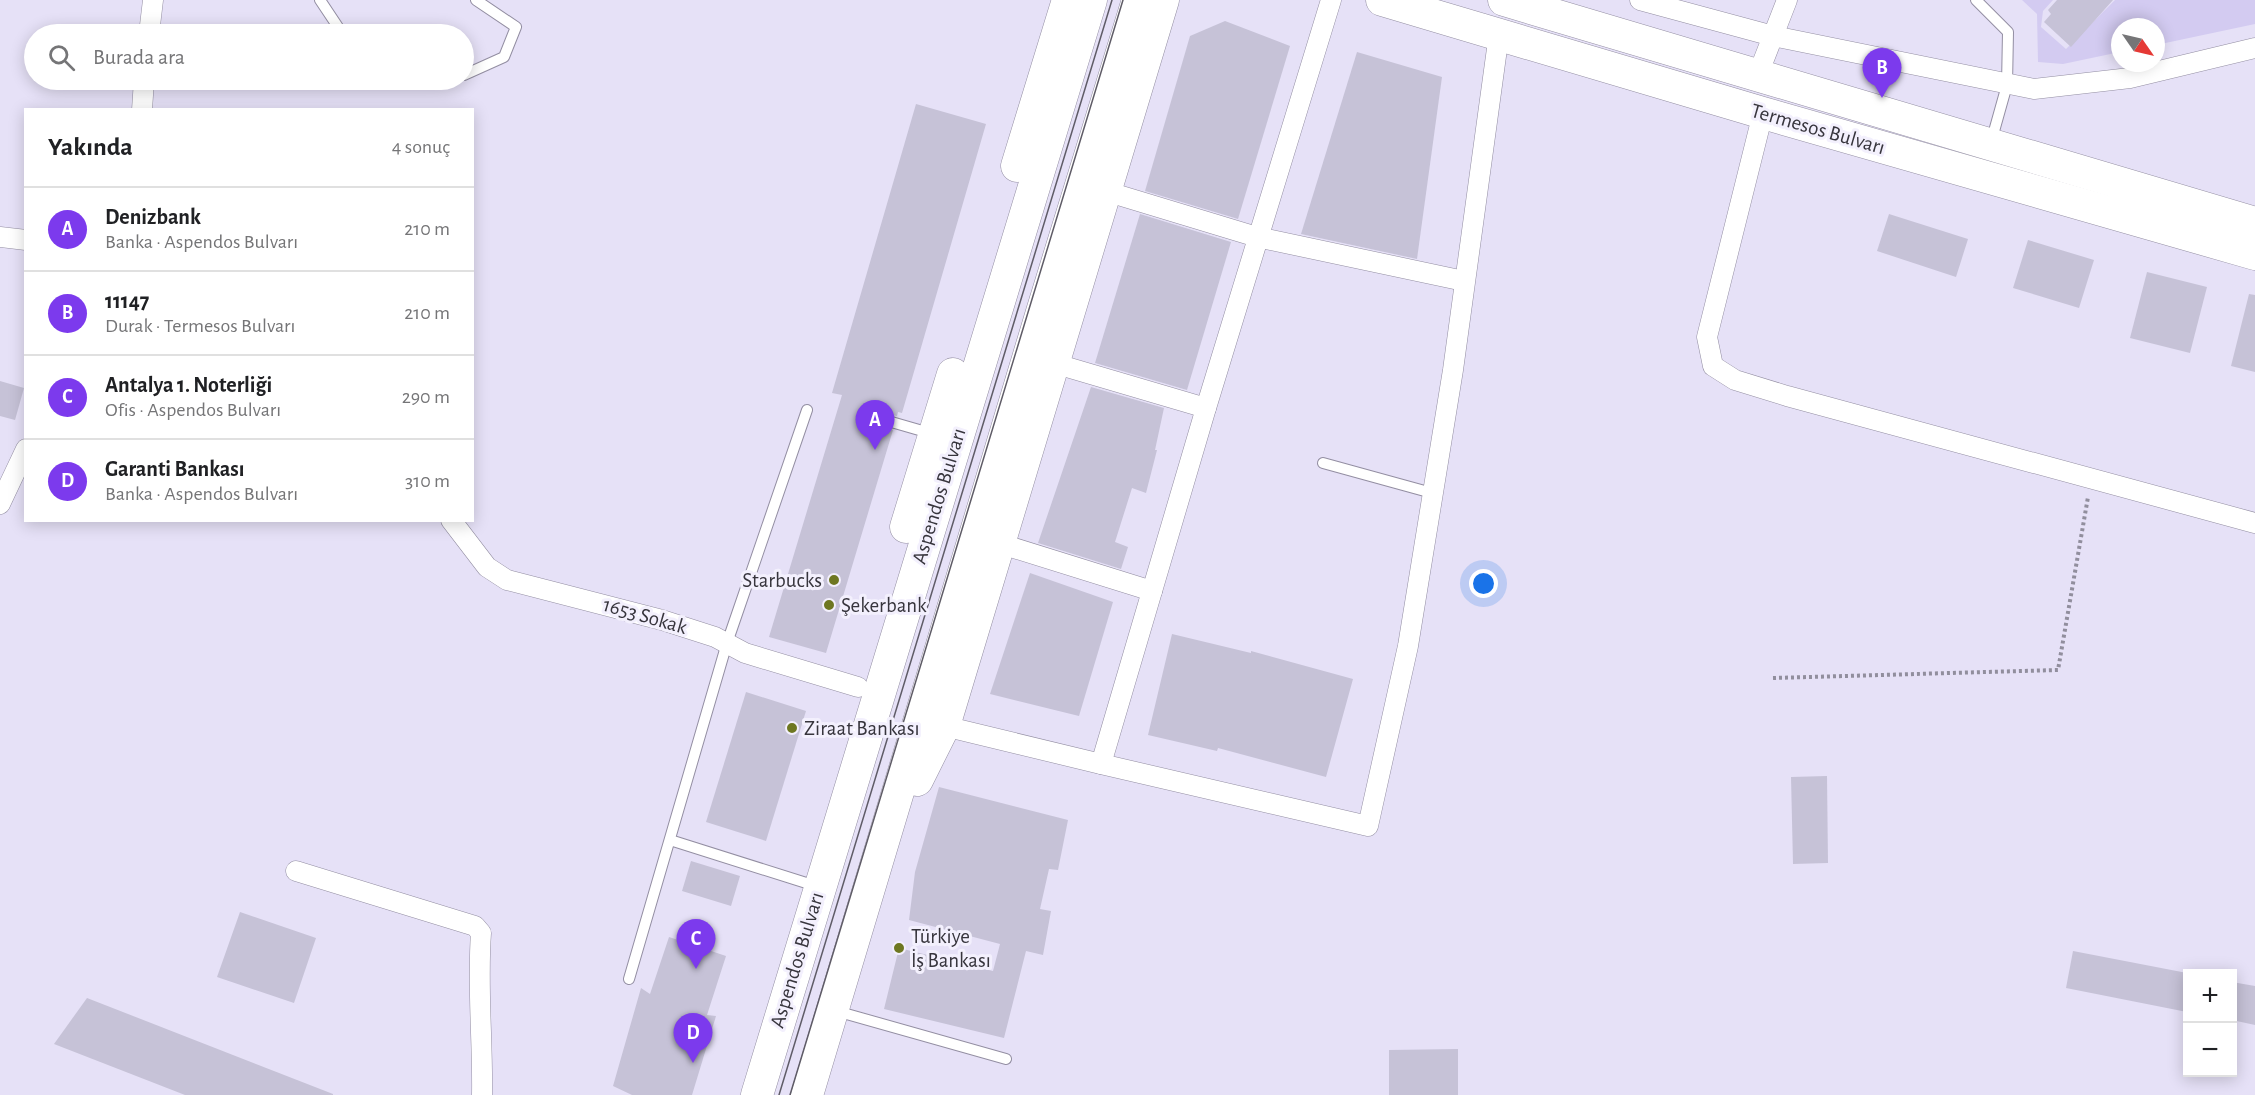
<!DOCTYPE html>
<html lang="tr">
<meta charset="utf-8">
<style>
body{margin:0;font-family:"Alegreya Sans",sans-serif;background:#f6f6f6;color:#202124}
.controls{position:absolute;right:18px;bottom:18px;display:grid;overflow:hidden;border-radius:0px;box-shadow:0 3px 15px #0003}
.controls button{width:54px;height:54px;display:grid;place-items:center;padding:0;border:0;border-bottom:2px solid #e0e0e0;background:#fff;color:#202124;font:30px sans-serif}
.compass{position:absolute;left:2111px;top:18px;width:54px;height:54px;border-radius:50%;background:#fff;box-shadow:0 3px 15px #0003;rotate:124deg}
.you{position:absolute;left:1484px;top:584px;width:21px;height:21px;margin:-15px;border:4px solid #fff;border-radius:50%;background:#1a73e8;box-shadow:0 0 0 9px #1a73e833}
.badge{display:grid;place-items:center;width:39px;height:39px;border-radius:50%;background:#7c3aed;color:#fff;font-size:20px;font-weight:700}
.pin{position:absolute;translate:-50% -50px;filter:drop-shadow(0 2px 3px #0008)}
.pin::after{content:'';position:absolute;top:32px;width:21px;height:18px;background:inherit;clip-path:polygon(0 0,100% 0,50% 100%)}
.list{margin:0;padding:0;list-style:none}
h2{display:flex;justify-content:space-between;align-items:center;height:78px;margin:0;padding:0 24px;font-size:26px}
h2 small{font-size:20px;font-weight:400;color:#757577}
.list li{display:grid;grid-template-columns:39px 1fr auto;gap:18px;align-items:center;box-sizing:border-box;height:84px;padding:0 24px;border-top:2px solid #e0e0e0}
.list b{display:block;font-size:22px;white-space:nowrap}
.list p{margin:0;font-size:20px;white-space:nowrap;color:#757577}
.list em{font-size:20px;font-style:normal;color:#757577}
.icon{flex:none;width:33px;height:33px;fill:none;stroke:currentColor;stroke-width:2;stroke-linecap:round;stroke-linejoin:round}
.map{position:relative;flex:none;width:2255px;height:1095px;overflow:hidden}
.search{position:absolute;background:#fff;box-shadow:0 3px 15px #0003;left:24px;top:24px;width:450px;height:66px;display:flex;align-items:center;gap:15px;box-sizing:border-box;padding:0 21px;border-radius:33px;color:#757577;font-size:22px}
.panel{position:absolute;background:#fff;box-shadow:0 3px 15px #0003;left:24px;top:108px;width:450px;height:414px;border-radius:0px}
.map>svg:first-child{display:block}
.green{fill:#d3cbf1}
.building{fill:#c6c2d7}
.lines{fill:none;stroke-linecap:round;stroke-linejoin:round}
.service-casing{stroke:#938ea2;stroke-width:12}
.minor-casing{stroke:#938ea2;stroke-width:21}
.primary-casing{stroke:#938ea2;stroke-width:33}
.path{stroke:#918e9d;stroke-width:4;stroke-dasharray:3 3;stroke-linecap:butt}
.service{stroke:#fff;stroke-width:10}
.minor{stroke:#fff;stroke-width:20}
.primary{stroke:#fff;stroke-width:32}
.tram{stroke:#5f5c67;stroke-width:1.5}
.poi-dot{fill:#6e7721;stroke:#f3f0fd;stroke-width:2}
.labels{text-anchor:middle;dominant-baseline:central;stroke-width:6;stroke-linejoin:round;paint-order:stroke}
.street-label{font-size:21px;fill:#37353d;stroke:#f3f0fd}
.poi-label{font-size:21px;fill:#37353d;stroke:#f3f0fd;text-anchor:start}
</style>
<div class="map">
<svg width="2255" height="1095" viewBox="0 0 2255 1095">
<rect width="100%" height="100%" fill="#e6e1f7"/>
<polygon class="green" points="2022,0 2053,0 2043,11 2041,27 2066,49 2115,0 2255,0 2255,24 2156,45 2156,27 2120,27 2120,52 2063,64 2038,62 2037,14"/>
<g class="building">
<polygon points="2057,0 2113,0 2071,47 2044,22 2051,14 2048,10"/>
<polygon points="1225,21 1290,46 1238,219 1145,191 1190,36"/>
<polygon points="1357,52 1442,77 1417,259 1301,234"/>
<polygon points="916,104 986,124 902,413 898,412 897,416 880,412 874,416 876,425 893,430 826,653 769,637 842,395 832,393"/>
<polygon points="1140,214 1231,242 1187,390 1095,363"/>
<polygon points="1889,214 1968,239 1956,277 1877,251"/>
<polygon points="2028,240 2094,260 2079,308 2013,288"/>
<polygon points="2147,272 2207,287 2190,353 2130,338"/>
<polygon points="2249,294 2255,295 2255,372 2231,366"/>
<polygon points="0,381 24,388 15,420 0,416"/>
<polygon points="1091,387 1164,408 1155,450 1157,450 1146,493 1132,488 1115,542 1128,547 1121,569 1038,543"/>
<polygon points="1030,573 1113,602 1079,716 990,694"/>
<polygon points="1172,634 1251,653 1251,651 1353,679 1326,777 1218,748 1217,751 1148,735"/>
<polygon points="746,692 806,711 766,841 706,822"/>
<polygon points="1827,776 1828,863 1793,864 1791,777"/>
<polygon points="939,787 1068,820 1058,870 1049,869 1040,909 1051,911 1043,955 1026,951 1004,1038 884,1009 899,948 993,971 1000,944 909,920 915,872"/>
<polygon points="691,861 740,876 731,906 682,891"/>
<polygon points="240,912 316,938 294,1003 217,977"/>
<polygon points="669,937 726,956 707,1015 716,1016 692,1095 632,1095 613,1086 641,988 650,994"/>
<polygon points="2073,951 2187,973 2187,1012 2066,988"/>
<polygon points="2232,982 2255,986 2255,1025 2232,1020"/>
<polygon points="87,998 333,1094 333,1095 185,1095 54,1044"/>
<polygon points="1458,1049 1458,1095 1389,1095 1389,1050"/>
</g>
<g class="lines">
<defs>
<g id="service">
<polyline points="320,0 340,30 350,34"/>
<polyline points="1976,0 2008,32 2007,85 1991,142"/>
<polyline points="464,75 504,57 516,27 476,0"/>
<polyline points="881,419 933,434"/>
<polyline points="1323,463 1432,493"/>
<polyline points="670,840 819,887"/>
<polyline points="629,979 727,643 807,410"/>
<polyline points="836,1011 1006,1059"/>
</g>
<g id="minor">
<polyline points="1640,0 1773,36 2034,89 2130,78 2255,48"/>
<polyline points="149,34 153,0"/>
<polyline points="1757,77 1787,0"/>
<polyline points="142,110 144,80"/>
<polyline points="1763,113 1707,337 1713,366 1735,380 1787,396 2255,523"/>
<polyline points="1105,191 1257,237 1464,281"/>
<polyline points="0,237 26,240"/>
<polyline points="1053,363 1206,408"/>
<polyline points="0,504 26,449"/>
<polyline points="451,520 487,567 507,580 662,620 715,637 745,653 858,687"/>
<polyline points="998,543 1152,591"/>
<polyline points="944,726 1101,764 1368,826 1408,646 1453,370 1499,34"/>
<polyline points="1101,764 1206,408 1331,0"/>
<path d="M296,871L475,926L481,933C477,987 483,1041 482,1095"/>
</g>
<g id="primary">
<polyline points="1382,0 1763,113 2255,254"/>
<polyline points="1504,0 2255,223"/>
<polyline points="1017,166 1068,0"/>
<polyline points="906,527 953,374"/>
<polyline points="917,780 944,726 1163,0"/>
<polyline points="757,1095 1091,0"/>
<polyline points="807,1095 1042,312 1138,0"/>
</g>
</defs>
<use href="#service" class="service-casing"/>
<use href="#minor" class="minor-casing"/>
<use href="#primary" class="primary-casing"/>
<polyline class="path" points="1773,678 2058,670 2088,497"/>
<use href="#service" class="service"/>
<use href="#minor" class="minor"/>
<use href="#primary" class="primary"/>
<g class="tram">
<polyline points="779,1095 1112,0"/>
<polyline points="790,1095 1123,0"/>
</g>
</g>
<g class="poi-dot">
<circle cx="834" cy="580" r="6"/>
<circle cx="829" cy="605" r="6"/>
<circle cx="792" cy="728" r="6"/>
<circle cx="899" cy="948" r="6"/>
</g>
<g class="labels">
<g class="street-label">
<text transform="translate(1818 129) rotate(16)">Termesos Bulvarı</text>
<text transform="translate(939 496) rotate(-73)">Aspendos Bulvarı</text>
<text transform="translate(645 616) rotate(16)">1653 Sokak</text>
<text transform="translate(797 960) rotate(-73)">Aspendos Bulvarı</text>
</g>
<g class="poi-label">
<text x="822" y="580" text-anchor="end">Starbucks</text>
<text x="841" y="605">Şekerbank</text>
<text x="804" y="728">Ziraat Bankası</text>
<text x="911" y="936">Türkiye<tspan x="911" dy="24">İş Bankası</tspan></text>
</g>
</g>
</svg>
<div class="controls">
<button>+</button>
<button>−</button>
</div>
<svg class="compass" viewBox="-18 -18 36 36"><path d="M0-13l5 13h-10z" fill="#e53935"/><path d="M0 13l5-13h-10z" fill="#757577"/></svg>
<div class="you"></div>
<div class="pin badge" style="left:875px;top:450px">A</div>
<div class="pin badge" style="left:1882px;top:98px">B</div>
<div class="pin badge" style="left:696px;top:969px">C</div>
<div class="pin badge" style="left:693px;top:1063px">D</div>
<div class="search"><svg class="icon" aria-label="search" viewBox="0 0 24 24"><circle cx="10" cy="10" r="6"/><path d="M15 15l6 6"/></svg>Burada ara</div>
<section class="panel">
<h2>Yakında<small>4 sonuç</small></h2>
<ul class="list">
<li><span class="badge">A</span><div><b>Denizbank</b><p>Banka · Aspendos Bulvarı</p></div><em>210 m</em></li>
<li><span class="badge">B</span><div><b>11147</b><p>Durak · Termesos Bulvarı</p></div><em>210 m</em></li>
<li><span class="badge">C</span><div><b>Antalya 1. Noterliği</b><p>Ofis · Aspendos Bulvarı</p></div><em>290 m</em></li>
<li><span class="badge">D</span><div><b>Garanti Bankası</b><p>Banka · Aspendos Bulvarı</p></div><em>310 m</em></li>
</ul>
</section>
</div>
